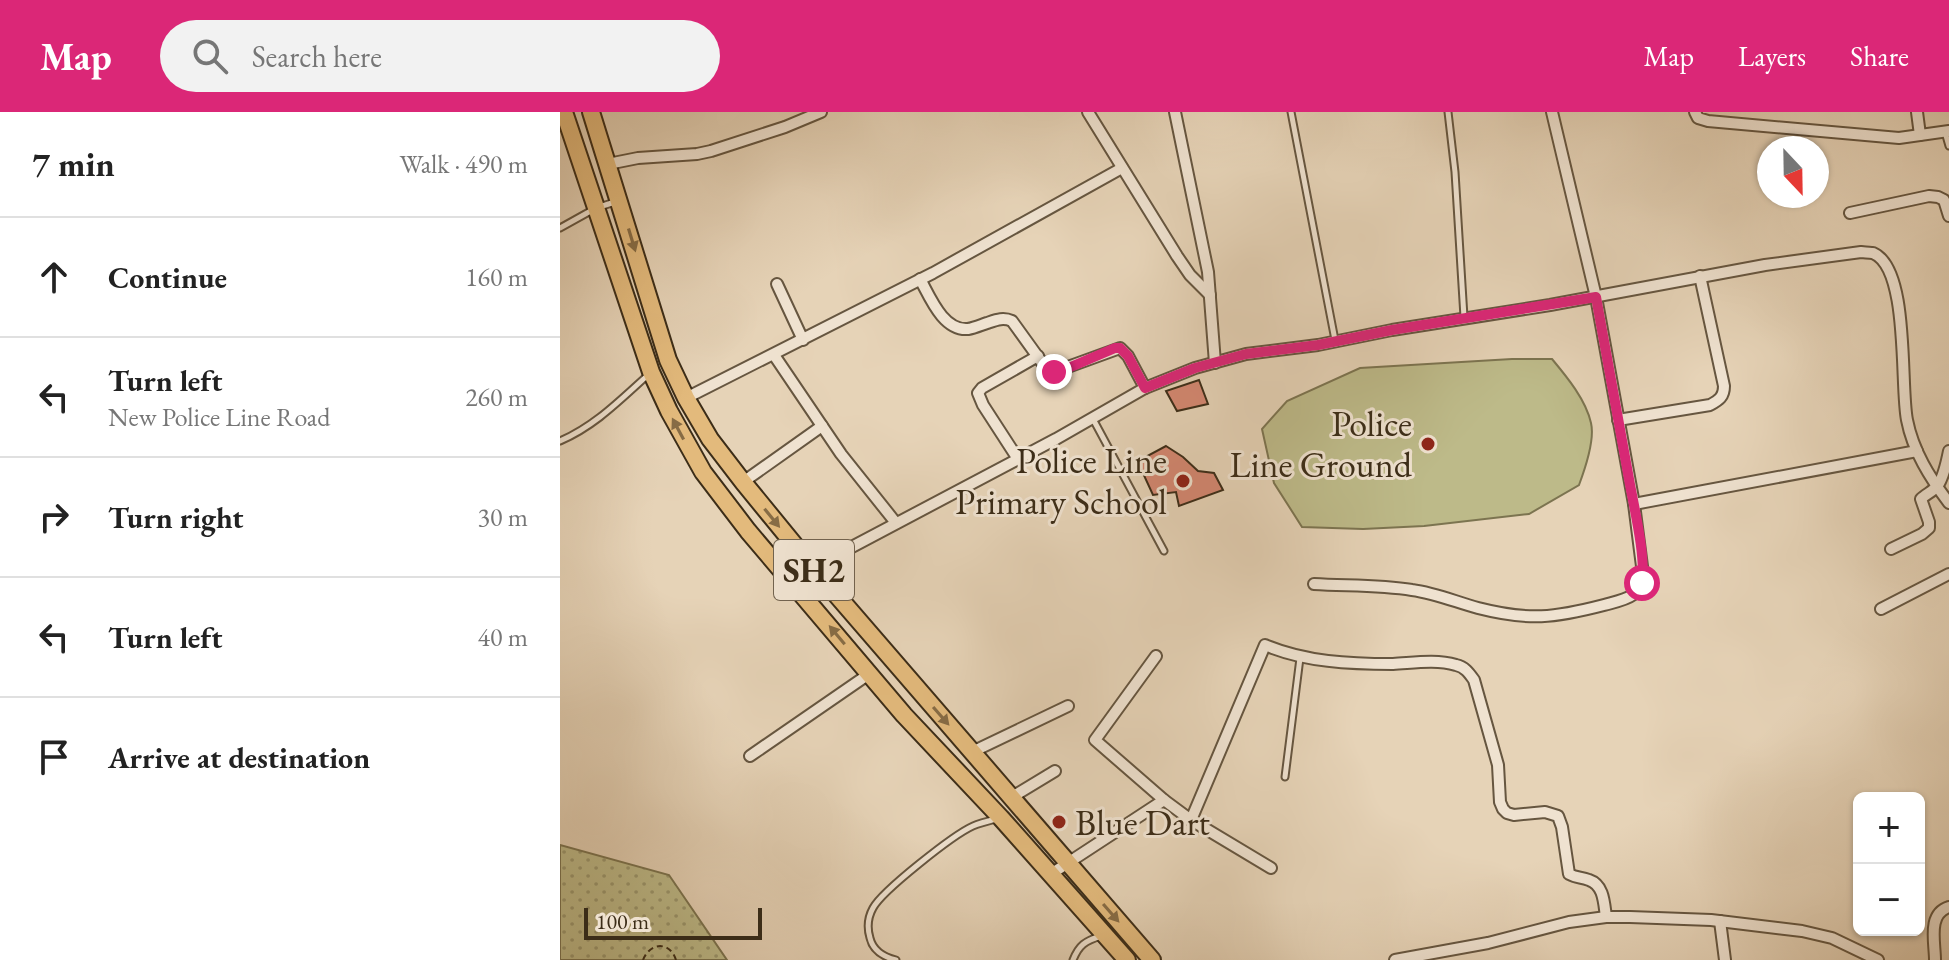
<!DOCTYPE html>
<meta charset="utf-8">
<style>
body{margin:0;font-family:"EB Garamond",serif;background:#f2f2f2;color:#222}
.controls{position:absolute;right:24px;bottom:24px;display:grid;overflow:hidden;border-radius:12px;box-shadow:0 2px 6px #0004}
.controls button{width:72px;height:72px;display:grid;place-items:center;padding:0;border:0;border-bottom:2px solid #e0e0e0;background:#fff;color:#222;font:40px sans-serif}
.compass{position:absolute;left:1197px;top:24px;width:72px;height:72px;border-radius:50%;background:#fff;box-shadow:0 2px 6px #0004;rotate:158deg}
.scale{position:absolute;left:24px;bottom:20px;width:178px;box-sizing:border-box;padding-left:8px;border:4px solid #3c2d18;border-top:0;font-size:22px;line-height:28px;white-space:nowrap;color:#3c2d18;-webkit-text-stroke:6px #efe2d0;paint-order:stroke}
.stop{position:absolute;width:24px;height:24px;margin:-18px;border:6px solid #db2777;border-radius:50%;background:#fff}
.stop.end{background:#db2777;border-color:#fff;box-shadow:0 2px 8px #0008}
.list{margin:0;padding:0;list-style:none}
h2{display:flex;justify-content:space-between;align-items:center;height:104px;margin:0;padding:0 32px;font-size:34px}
h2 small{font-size:26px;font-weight:400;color:#767676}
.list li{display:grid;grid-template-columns:52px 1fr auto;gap:24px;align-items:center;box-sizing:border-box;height:120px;padding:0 32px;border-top:2px solid #e0e0e0}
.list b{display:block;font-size:30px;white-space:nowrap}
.list p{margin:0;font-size:26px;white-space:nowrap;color:#767676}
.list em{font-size:26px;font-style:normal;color:#767676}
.icon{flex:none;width:44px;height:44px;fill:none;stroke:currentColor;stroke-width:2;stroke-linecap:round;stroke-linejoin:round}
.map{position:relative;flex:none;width:1389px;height:848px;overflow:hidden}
header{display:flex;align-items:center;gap:48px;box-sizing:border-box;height:112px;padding:0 40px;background:#db2777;color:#fff}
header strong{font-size:38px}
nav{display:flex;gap:44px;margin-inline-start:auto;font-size:28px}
.search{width:560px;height:72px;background:#f2f2f2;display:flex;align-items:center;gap:20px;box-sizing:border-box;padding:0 28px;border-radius:44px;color:#767676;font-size:30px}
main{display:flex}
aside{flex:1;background:#fff}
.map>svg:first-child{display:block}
.grass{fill:url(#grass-dots);stroke:#7c7450;stroke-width:2}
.pitch{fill:#bdba89;stroke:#7c7450;stroke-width:2}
.building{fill:#d58872;stroke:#3c2d18;stroke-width:2}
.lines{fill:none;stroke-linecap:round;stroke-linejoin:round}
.service-casing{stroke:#665640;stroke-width:9}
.minor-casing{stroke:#665640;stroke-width:14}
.primary-casing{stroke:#3c2d18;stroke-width:20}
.path{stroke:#3c2d18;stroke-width:2;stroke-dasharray:6 4;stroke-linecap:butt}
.service{stroke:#efe2d0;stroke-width:5}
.minor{stroke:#efe2d0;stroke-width:10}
.primary{stroke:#e3ba7c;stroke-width:16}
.oneway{fill:#876c45}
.route{stroke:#db2777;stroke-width:10}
.poi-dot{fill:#8f2418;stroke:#efe2d0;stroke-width:3}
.labels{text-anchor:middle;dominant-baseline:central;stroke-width:6;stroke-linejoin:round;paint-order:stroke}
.shield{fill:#efe2d0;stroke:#72634f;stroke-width:2}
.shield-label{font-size:34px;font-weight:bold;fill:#3c2d18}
.poi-label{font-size:36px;fill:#3c2d18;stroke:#efe2d0;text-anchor:end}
</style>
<header>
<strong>Map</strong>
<div class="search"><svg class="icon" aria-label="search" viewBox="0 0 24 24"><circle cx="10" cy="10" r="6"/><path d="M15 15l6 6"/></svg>Search here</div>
<nav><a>Map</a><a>Layers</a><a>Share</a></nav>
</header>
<main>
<aside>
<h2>7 min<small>Walk · 490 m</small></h2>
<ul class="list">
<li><svg class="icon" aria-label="ahead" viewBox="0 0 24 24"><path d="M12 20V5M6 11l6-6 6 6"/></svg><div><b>Continue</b></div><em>160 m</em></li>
<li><svg class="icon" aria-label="left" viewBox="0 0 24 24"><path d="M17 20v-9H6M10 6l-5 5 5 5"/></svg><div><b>Turn left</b><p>New Police Line Road</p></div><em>260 m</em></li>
<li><svg class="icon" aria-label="right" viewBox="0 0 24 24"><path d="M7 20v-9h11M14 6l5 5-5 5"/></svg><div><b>Turn right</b></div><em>30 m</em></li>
<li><svg class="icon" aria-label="left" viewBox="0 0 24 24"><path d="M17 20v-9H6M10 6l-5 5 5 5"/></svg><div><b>Turn left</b></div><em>40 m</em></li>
<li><svg class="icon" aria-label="arrive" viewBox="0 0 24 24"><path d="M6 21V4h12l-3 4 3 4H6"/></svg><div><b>Arrive at destination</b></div></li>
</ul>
</aside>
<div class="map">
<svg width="1389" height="848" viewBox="0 0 1389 848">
<defs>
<pattern id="grass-dots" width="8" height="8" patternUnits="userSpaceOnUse" patternTransform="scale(2)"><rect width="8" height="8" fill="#bdba89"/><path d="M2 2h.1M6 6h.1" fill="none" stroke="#9b986f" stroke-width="1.8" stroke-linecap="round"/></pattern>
</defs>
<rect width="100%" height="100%" fill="#e6d3b7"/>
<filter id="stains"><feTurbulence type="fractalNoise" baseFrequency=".0025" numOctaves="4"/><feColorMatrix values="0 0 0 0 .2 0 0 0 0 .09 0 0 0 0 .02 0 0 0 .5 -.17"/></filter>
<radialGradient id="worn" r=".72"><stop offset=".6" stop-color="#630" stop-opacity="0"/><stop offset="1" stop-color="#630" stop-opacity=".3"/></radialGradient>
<polygon class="grass" points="0,733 109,763 167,848 0,848"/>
<path class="pitch" d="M952,247H992C1007,265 1026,288 1031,311C1035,328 1025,357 1019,373L969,402L864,414L803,417L742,415L714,371L702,317L727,289L800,256Z"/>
<g class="building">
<polygon points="639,268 648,292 617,299 606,279"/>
<polygon points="606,334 623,345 638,359 654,361 663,378 619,394 616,380 593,383 582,359 576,350"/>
</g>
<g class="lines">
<defs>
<g id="service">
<polyline points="731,0 775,228"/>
<polyline points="888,0 895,60 904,205"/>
<polyline points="1385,20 1389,34"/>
<polyline points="0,116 36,96 55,90"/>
<polyline points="533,307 604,439"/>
<path d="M0,329C35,314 60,288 88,263"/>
<polyline points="725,665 740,546"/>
<path d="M336,848C324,845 313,839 310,826C307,816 308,805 313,796C322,779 393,723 413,714C420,711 428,709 436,707"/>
<path d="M513,848C519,833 525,829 541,824"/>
</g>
<g id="minor">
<polyline points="528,0 617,144 630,163 650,183"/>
<polyline points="615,0 648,160 655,251"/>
<polyline points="1135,0 1138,6 1148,9 1339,26 1389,19"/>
<polyline points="1357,0 1360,23"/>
<polyline points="48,52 78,46 137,42 151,39 225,15 261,0"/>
<polyline points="1290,101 1369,84 1378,85 1384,88 1389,104"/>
<path d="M360,167C370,185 383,219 408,217C414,216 421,213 427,211C436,208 443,205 452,209L483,252L494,260L560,236L568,244L585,276"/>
<polyline points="217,172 243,228"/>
<polyline points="214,243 281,342 336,411"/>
<polyline points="126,286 373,161 562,56"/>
<path d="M1058,308L1150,293C1159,288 1164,285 1164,274L1140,164"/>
<polyline points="458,347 423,293 418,281 422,276 478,244"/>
<polyline points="183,370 262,314"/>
<polyline points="1074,392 1357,339"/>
<path d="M1331,437L1362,422L1369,416V410L1361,387C1366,382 1374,379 1378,373C1384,364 1387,349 1389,339"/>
<path d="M255,458L288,437L496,327L585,276L635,256L686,242L758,233L832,218L990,193L1205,153L1301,140C1301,140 1312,141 1313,141C1350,156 1340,275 1347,308C1353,339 1370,366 1389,391"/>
<path d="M754,472C787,474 820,473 852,478C875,481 896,490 918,496C969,509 994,506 1044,493C1066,487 1080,486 1083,462L1074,392L1036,185L992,0"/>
<polyline points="1321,497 1389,462"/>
<polyline points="596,544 535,628 604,688 631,708 711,756"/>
<polyline points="412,640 508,594"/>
<polyline points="190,644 309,562"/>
<polyline points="452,685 495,659"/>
<path d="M631,708L705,533C745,550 790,552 833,552C853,551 876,547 896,553C905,555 909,561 914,568L938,653L940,690L943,697L947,701L954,703L985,700L998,704L1002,715L1009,762C1016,766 1021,765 1029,768C1044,773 1044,791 1046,805"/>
<polyline points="491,762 604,688"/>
<polyline points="1160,809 1165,848"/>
<polyline points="835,848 928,831 1009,810 1046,805 1070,805 1151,808 1242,819 1272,826 1318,848"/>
<path d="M1375,848C1375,830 1367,802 1389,795"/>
</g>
<g id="primary">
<polyline points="4,0 91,260 109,299 143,360 188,419 344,603 441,706 567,848"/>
<polyline points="31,0 108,248 126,286 150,327 183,370 255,458 592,848"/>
</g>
</defs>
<use href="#service" class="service-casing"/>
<use href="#minor" class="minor-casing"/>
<use href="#primary" class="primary-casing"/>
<path class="path" d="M83,848C90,830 110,829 116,848"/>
<use href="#service" class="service"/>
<use href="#minor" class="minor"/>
<use href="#primary" class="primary"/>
</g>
<defs><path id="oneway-solid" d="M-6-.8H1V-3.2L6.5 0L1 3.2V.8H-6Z" transform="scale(2)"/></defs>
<g class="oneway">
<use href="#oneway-solid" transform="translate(72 128) rotate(73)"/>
<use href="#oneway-solid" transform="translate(118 317) rotate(-118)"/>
<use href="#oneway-solid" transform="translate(212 406) rotate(51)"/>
<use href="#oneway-solid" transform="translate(277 523) rotate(-130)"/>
<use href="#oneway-solid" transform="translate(381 604) rotate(49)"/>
<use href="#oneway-solid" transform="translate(551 801) rotate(49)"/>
</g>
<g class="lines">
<path class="route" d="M494,260H499L555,236H560L568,244L585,276L635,256L686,242L758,233L832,218L1036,185C1047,246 1058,306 1069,367C1074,396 1086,444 1082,471"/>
</g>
<g class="poi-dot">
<circle cx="868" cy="332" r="8"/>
<circle cx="623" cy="369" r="8"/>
<circle cx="499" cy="710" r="8"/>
</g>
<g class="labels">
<rect class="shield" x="214" y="428" width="80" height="60" rx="6"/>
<g class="shield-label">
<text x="254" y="458">SH2</text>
</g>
<g class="poi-label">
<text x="852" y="311">Police<tspan x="852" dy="41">Line Ground</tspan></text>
<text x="607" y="348">Police Line<tspan x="607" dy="41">Primary School</tspan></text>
<text x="515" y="710" text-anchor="start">Blue Dart</text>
</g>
</g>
<rect width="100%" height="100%" filter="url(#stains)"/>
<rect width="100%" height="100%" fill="url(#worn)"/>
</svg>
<div class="controls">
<button>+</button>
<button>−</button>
</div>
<svg class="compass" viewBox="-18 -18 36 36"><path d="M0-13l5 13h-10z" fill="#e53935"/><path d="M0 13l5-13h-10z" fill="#767676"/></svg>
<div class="scale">100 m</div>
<div class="stop" style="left:1082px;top:471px"></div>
<div class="stop end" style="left:494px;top:260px"></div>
</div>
</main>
